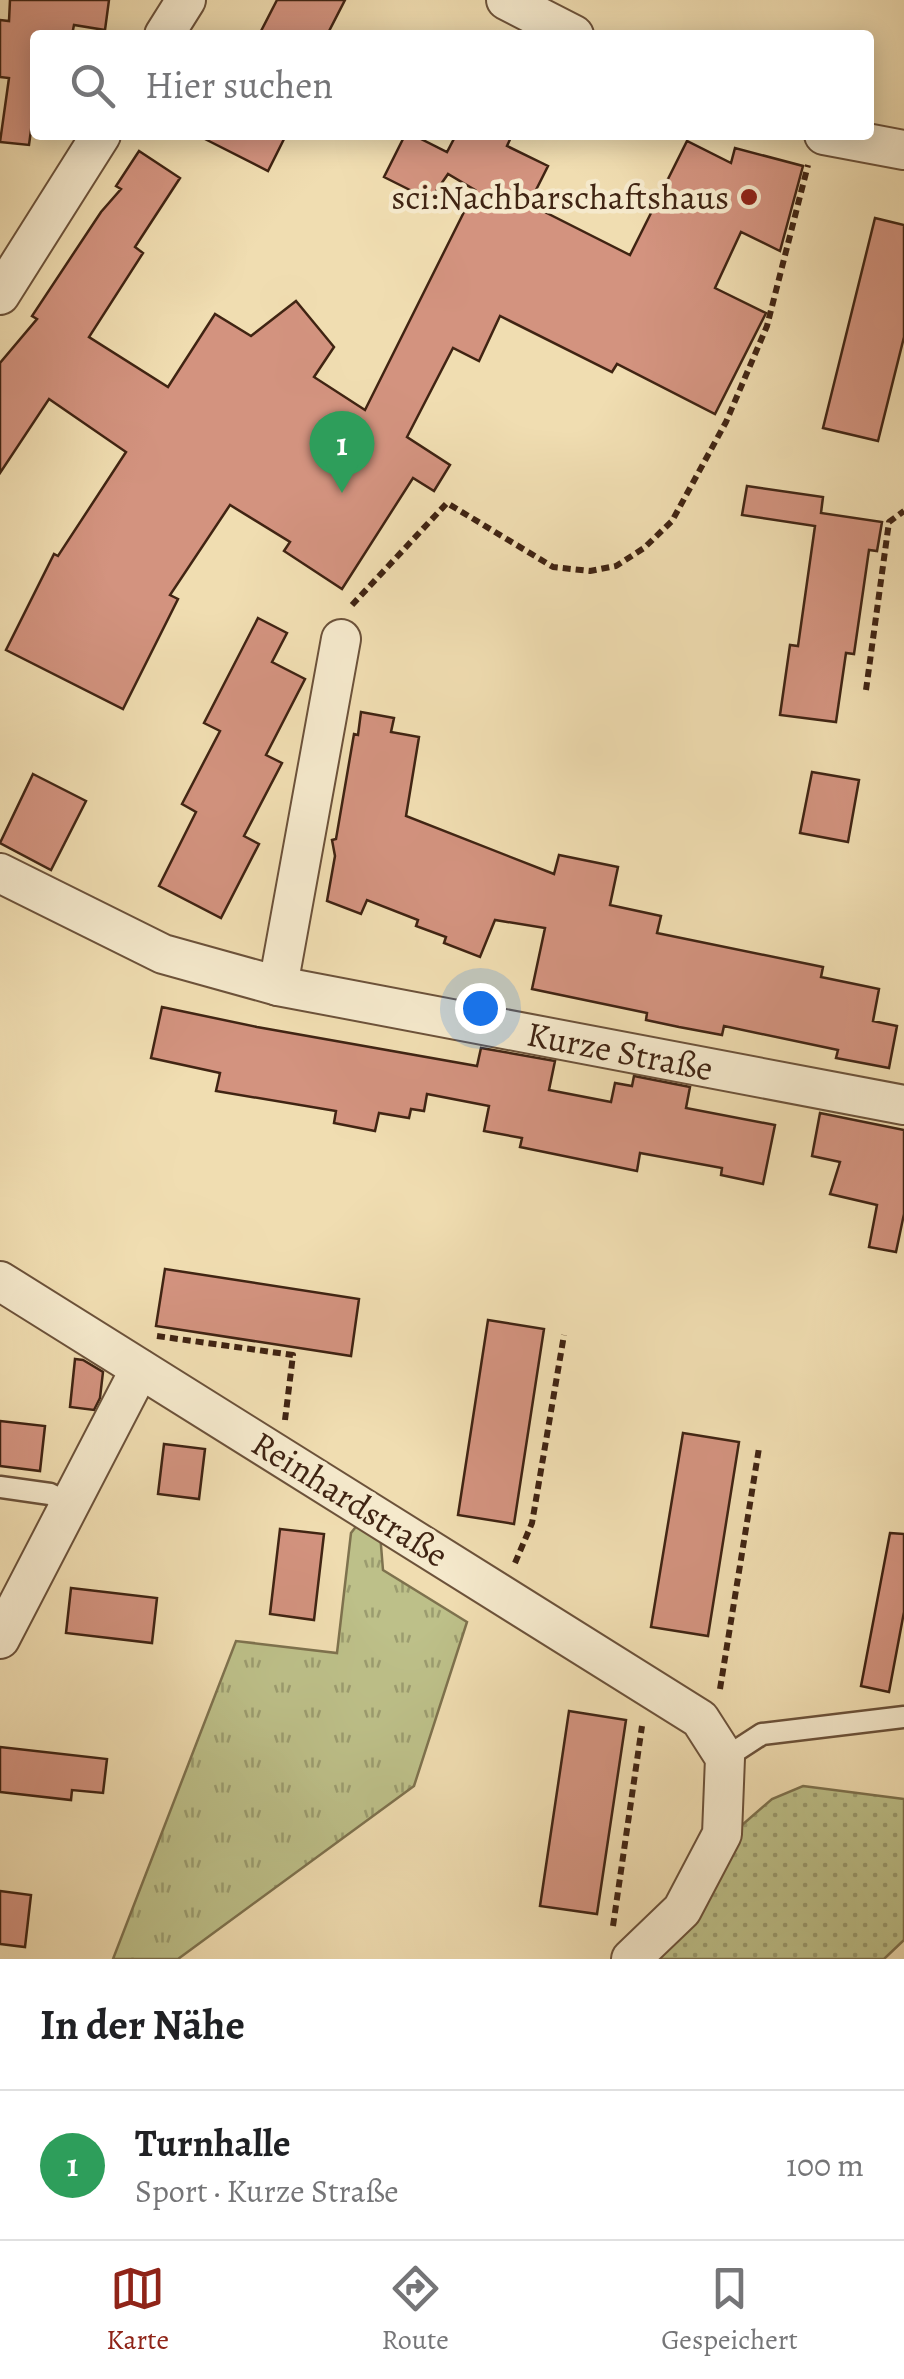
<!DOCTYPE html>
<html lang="de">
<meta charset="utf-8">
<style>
body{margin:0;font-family:Alegreya,serif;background:#f2f2f2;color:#202124}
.you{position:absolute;left:480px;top:1008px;width:35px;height:35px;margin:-25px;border:8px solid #fff;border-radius:50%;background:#1a73e8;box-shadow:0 0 0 15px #1a73e833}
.badge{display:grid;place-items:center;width:65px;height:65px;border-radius:50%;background:#8f2418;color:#fff;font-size:32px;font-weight:700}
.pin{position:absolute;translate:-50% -82px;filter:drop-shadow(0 2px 5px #0008)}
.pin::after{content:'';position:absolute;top:52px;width:35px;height:30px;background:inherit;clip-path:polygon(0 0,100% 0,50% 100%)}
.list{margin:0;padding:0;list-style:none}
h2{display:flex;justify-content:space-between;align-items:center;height:130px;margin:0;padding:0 40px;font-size:42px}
h2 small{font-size:32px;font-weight:400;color:#757577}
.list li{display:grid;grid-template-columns:65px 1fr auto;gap:30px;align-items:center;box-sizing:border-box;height:150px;padding:0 40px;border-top:2px solid #e0e0e0}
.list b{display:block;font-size:38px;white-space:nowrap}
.list p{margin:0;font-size:32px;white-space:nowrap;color:#757577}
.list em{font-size:32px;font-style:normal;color:#757577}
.icon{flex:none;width:55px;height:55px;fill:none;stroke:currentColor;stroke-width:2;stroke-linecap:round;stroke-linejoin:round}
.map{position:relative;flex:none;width:904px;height:1959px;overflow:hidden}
.search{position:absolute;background:#fff;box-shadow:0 5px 25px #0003;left:30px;right:30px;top:30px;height:110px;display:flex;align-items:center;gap:25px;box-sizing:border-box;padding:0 35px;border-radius:10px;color:#757577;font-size:38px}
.sheet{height:280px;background:#fff}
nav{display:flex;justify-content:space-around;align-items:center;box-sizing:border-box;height:140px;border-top:2px solid #e0e0e0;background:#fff;font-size:28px;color:#757577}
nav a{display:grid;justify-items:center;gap:5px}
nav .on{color:#8f2418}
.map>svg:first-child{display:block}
.grass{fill:url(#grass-dots);stroke:#7e724e;stroke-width:2.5}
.park{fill:url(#park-tufts);stroke:#7e724e;stroke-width:2.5}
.building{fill:#d3937f;stroke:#402413;stroke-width:2.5}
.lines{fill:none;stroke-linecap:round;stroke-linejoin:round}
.service-casing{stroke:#6c523a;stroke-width:25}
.minor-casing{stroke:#6c523a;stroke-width:42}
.path{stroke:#402413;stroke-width:6;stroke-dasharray:8 5;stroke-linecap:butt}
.service{stroke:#f5e9cc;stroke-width:20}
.minor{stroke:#f5e9cc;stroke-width:38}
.poi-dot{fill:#8f2418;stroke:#f5e9cc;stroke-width:4}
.labels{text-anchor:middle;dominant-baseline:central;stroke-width:9;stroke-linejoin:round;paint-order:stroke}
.poi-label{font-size:35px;fill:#402413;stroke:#f5e9cc;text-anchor:end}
.street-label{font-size:35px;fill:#402413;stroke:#f5e9cc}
</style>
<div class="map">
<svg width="904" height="1959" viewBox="0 0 904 1959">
<defs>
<pattern id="grass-dots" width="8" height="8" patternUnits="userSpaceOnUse" patternTransform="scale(2.5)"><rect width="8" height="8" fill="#bdc089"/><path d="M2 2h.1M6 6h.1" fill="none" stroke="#9b9c6f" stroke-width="1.8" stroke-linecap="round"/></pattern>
<pattern id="park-tufts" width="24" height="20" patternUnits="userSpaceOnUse" patternTransform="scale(2.5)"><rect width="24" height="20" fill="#bdc089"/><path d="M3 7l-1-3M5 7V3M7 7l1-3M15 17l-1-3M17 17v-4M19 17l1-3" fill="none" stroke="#9b9c6f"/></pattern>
</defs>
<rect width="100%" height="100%" fill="#f0ddb1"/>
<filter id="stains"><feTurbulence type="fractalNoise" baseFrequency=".002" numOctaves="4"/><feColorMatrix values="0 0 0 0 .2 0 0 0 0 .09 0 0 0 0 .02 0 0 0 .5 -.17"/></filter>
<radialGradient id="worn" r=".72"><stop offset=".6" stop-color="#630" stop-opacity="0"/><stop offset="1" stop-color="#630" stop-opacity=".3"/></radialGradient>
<polygon class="grass" points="803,1786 904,1799 904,1940 884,1959 650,1959 708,1895 742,1825 772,1799"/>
<polygon class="park" points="358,1524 380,1533 383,1570 467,1622 414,1786 178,1959 113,1959 236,1641 337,1653 351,1533"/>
<g class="building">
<polygon points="10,0 109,0 105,30 74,25 72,35 35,35 35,131 31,130 29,145 0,142 9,78 0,77 0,20 9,21"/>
<polygon points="277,0 345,0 327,35 259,35"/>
<polygon points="197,135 286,135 268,171"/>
<polygon points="405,135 413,135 447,152 456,135 512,135 507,146 548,166 529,204 630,255 687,141 731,163 735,148 803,166 780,251 741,232 715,288 766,313 715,414 617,364 612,372 500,316 479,361 453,348 407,437 450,465 434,491 413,478 342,589 284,551 290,542 230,505 170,595 178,599 123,709 6,650 54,554 58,556 126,452 49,399 0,473 0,363 37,319 32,316 101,212 121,189 116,186 139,151 180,178 135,247 143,253 89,337 168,387 215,314 251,336 296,301 334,347 314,377 365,410 475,190 448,174 430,200 384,177"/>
<polygon points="875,218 904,225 904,337 878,441 823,428"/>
<polygon points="747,486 823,497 821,513 882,522 877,551 869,550 854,654 846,653 836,722 780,715 790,645 798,646 815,526 742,515"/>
<polygon points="258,618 287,633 272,662 305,679 266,755 282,763 244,836 259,844 221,918 159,886 196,812 182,804 220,731 204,723"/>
<polygon points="361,712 394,718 391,732 419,737 406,816 554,874 559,855 618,867 610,905 661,916 657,933 823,967 821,977 879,989 873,1021 897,1026 889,1068 836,1058 838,1050 724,1026 722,1035 679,1027 646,1020 647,1013 532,989 545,928 495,920 480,957 444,943 446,937 416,926 418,920 367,900 361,914 327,901 335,856 332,840 336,839 354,734 358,735"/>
<polygon points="812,772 859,780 848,842 800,833"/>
<polygon points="33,774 86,801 51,870 0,843"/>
<polygon points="162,1007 257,1027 477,1066 481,1048 555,1061 549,1090 611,1102 615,1083 632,1086 634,1076 690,1087 686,1108 775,1125 763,1184 721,1175 722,1168 640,1153 637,1171 520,1147 522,1138 484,1131 489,1106 427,1094 424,1111 411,1109 409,1118 379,1113 375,1131 334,1123 336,1111 216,1091 220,1073 151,1058"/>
<polygon points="820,1113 904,1130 904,1214 896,1252 869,1247 877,1205 830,1194 840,1162 812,1156"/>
<polygon points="165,1269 359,1299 351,1356 156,1326"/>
<polygon points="488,1320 544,1329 514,1524 458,1515"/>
<polygon points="75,1359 83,1360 103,1372 100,1398 94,1410 70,1407"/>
<polygon points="0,1421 45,1426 40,1471 0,1466"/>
<polygon points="683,1433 739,1442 708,1636 651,1627"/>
<polygon points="164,1444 205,1449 199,1499 158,1494"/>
<polygon points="280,1529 324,1534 314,1620 270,1614"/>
<polygon points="890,1533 904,1534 904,1612 889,1692 861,1686"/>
<polygon points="71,1588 157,1598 152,1643 66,1633"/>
<polygon points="569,1711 626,1720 597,1914 540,1906"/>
<polygon points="0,1747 107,1759 103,1793 72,1790 71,1800 0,1792"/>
<polygon points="0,1891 31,1895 25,1947 0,1944"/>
</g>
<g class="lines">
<defs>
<g id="service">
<polyline points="0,1487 50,1494 70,1504"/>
<polyline points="725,1758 762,1734 904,1717"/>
</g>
<g id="minor">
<polyline points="506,0 574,35"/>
<polyline points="164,35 186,0"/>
<polyline points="824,135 904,150"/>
<polyline points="0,295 101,135"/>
<polyline points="0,873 163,954 278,986 904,1105"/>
<polyline points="278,986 341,639"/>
<polyline points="0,1281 700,1719 725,1758 722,1834 682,1910 631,1959"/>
<polyline points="0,1639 140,1369"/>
</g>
</defs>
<use href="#service" class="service-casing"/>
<use href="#minor" class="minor-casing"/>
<g class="path">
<polyline points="352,605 447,503 553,567 590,571 616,566 644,548 672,521 726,422 767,326 808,165"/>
<polyline points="866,690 889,522 904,511"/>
<polyline points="157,1336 293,1355 285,1420"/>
<polyline points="515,1563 532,1523 564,1335"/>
<polyline points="720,1689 759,1448"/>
<polyline points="613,1926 642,1726"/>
</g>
<use href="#service" class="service"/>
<use href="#minor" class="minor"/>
</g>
<circle class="poi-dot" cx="749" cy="197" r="10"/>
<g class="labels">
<g class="poi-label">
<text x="729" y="197">sci:Nachbarschaftshaus</text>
</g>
<g class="street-label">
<text transform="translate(620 1051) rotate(11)">Kurze Straße</text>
<text transform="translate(350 1499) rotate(32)">Reinhardstraße</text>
</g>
</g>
<rect width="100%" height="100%" filter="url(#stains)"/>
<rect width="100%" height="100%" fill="url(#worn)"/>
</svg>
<div class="you"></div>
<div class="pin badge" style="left:342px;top:493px;background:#2e9e5b">1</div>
<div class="search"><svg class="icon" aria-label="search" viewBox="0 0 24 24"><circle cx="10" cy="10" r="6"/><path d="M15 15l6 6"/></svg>Hier suchen</div>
</div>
<section class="sheet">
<h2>In der Nähe<small></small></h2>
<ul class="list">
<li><span class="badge" style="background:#2e9e5b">1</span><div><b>Turnhalle</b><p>Sport · Kurze Straße</p></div><em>100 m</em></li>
</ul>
</section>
<nav>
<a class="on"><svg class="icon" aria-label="map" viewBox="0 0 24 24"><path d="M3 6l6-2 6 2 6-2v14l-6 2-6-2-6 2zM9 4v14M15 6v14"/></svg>Karte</a>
<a><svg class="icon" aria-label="directions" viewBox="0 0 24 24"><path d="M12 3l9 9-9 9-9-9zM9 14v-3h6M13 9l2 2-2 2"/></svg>Route</a>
<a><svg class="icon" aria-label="saved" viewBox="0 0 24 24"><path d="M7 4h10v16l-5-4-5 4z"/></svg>Gespeichert</a>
</nav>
